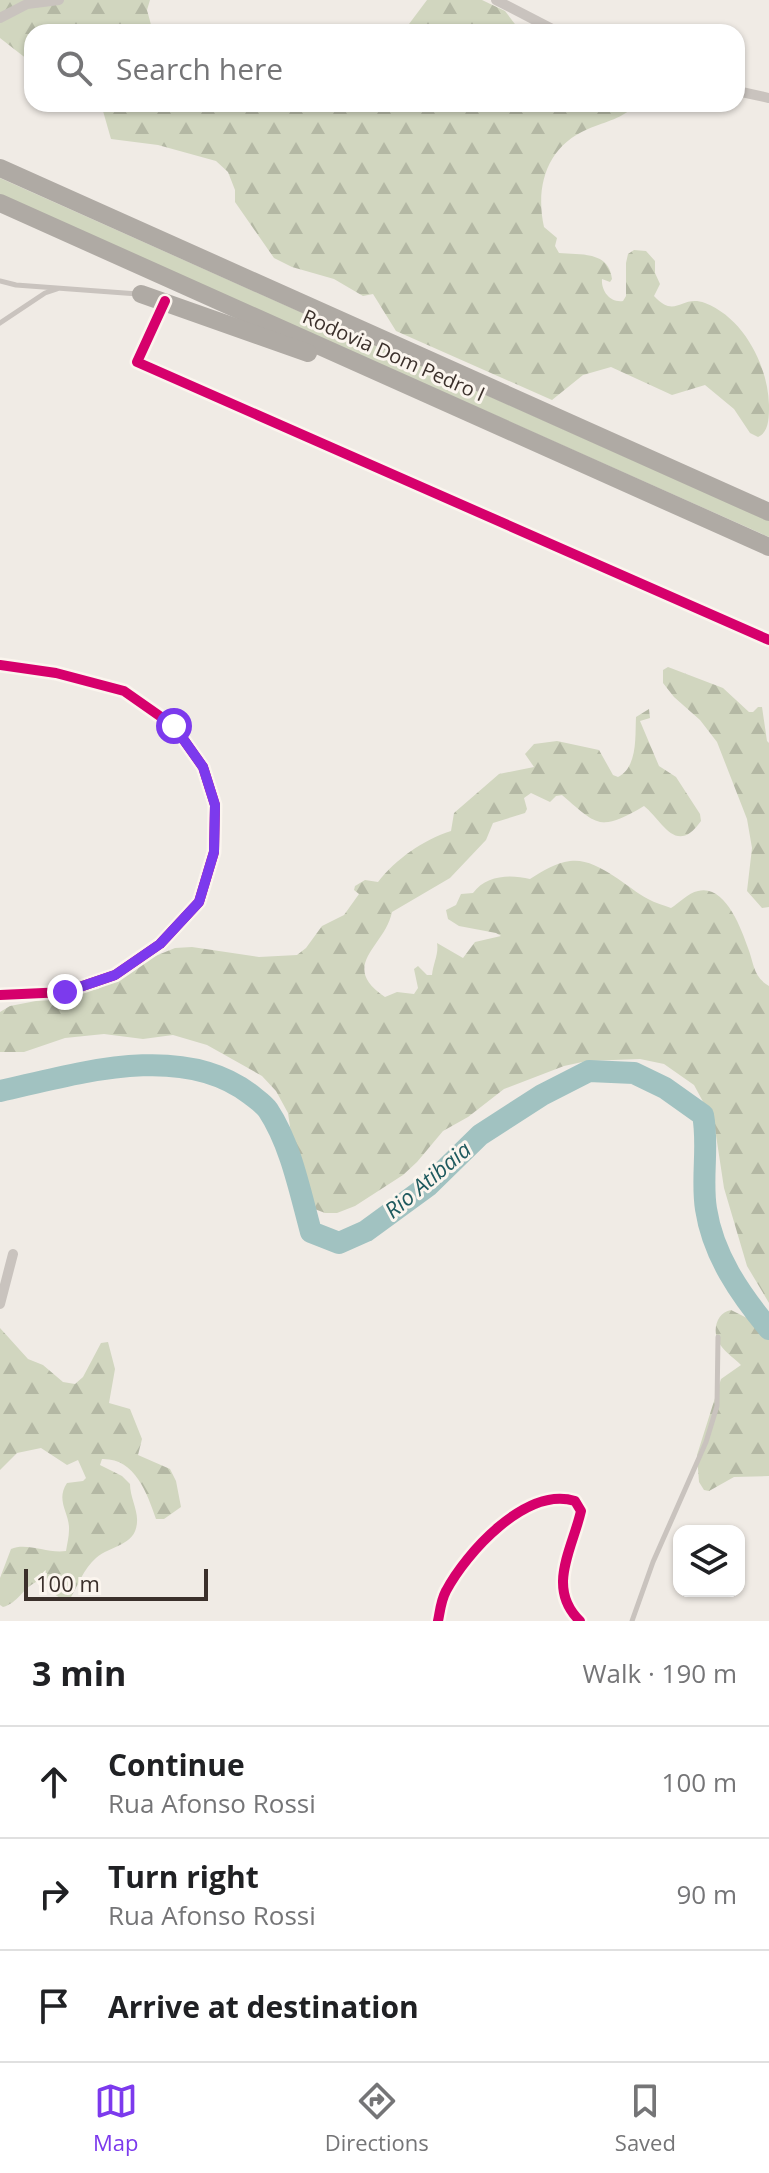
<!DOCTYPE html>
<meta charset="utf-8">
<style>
body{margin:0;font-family:"Open Sans",sans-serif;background:#f6f6f6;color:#202124}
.controls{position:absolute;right:24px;bottom:24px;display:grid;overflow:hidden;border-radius:16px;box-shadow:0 2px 6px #0004}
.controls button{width:72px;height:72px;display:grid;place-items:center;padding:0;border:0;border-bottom:2px solid #e0e0e0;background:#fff;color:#202124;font:40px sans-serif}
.scale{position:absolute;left:24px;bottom:20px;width:184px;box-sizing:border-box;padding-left:8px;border:4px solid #3b302b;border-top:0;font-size:22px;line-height:28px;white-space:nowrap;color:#3b302b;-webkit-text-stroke:6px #fbf5ee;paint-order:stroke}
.stop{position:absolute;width:24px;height:24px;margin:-18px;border:6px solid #7c3aed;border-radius:50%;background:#fff}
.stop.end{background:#7c3aed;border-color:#fff;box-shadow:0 2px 8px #0008}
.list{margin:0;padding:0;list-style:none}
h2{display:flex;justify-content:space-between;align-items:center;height:104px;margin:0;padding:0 32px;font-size:34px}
h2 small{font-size:26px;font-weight:400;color:#757577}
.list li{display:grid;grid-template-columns:52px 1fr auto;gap:24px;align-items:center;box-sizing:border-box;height:112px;padding:0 32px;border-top:2px solid #e0e0e0}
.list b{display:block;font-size:30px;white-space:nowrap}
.list p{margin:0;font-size:26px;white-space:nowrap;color:#757577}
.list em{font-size:26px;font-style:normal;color:#757577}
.icon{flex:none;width:44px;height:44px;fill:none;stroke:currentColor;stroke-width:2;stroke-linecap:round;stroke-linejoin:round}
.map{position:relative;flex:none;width:769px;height:1621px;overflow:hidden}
.search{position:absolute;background:#fff;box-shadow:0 2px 6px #0004;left:24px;right:24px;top:24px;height:88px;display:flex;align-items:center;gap:20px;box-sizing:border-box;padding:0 28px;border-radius:24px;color:#757577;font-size:30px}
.sheet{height:440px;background:#fff}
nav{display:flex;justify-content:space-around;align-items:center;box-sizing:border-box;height:112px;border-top:2px solid #e0e0e0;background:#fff;font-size:22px;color:#757577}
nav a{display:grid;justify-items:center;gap:4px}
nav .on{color:#7c3aed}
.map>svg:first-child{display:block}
.green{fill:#d1d6bf}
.forest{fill:url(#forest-firs)}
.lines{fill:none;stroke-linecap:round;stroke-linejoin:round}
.river{stroke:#a1c2c1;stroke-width:22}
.service{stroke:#c9c3be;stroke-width:5}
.minor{stroke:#c9c3be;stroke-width:10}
.motorway{stroke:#afaaa4;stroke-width:18}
.cycleway-casing{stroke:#fbf5ee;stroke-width:15}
.cycleway{stroke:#d6006c;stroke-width:10}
.route{stroke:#7c3aed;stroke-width:10}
.labels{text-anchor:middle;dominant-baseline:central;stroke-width:6;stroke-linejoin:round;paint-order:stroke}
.street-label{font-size:20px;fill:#3b302b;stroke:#fbf5ee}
.water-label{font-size:22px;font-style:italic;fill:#1f5a5e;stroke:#fbf5ee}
</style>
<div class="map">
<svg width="769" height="1621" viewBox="0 0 769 1621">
<defs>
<pattern id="forest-firs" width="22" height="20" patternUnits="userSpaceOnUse" patternTransform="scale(2)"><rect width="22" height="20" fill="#d1d6bf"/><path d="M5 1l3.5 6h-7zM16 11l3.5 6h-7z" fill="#b4b8a4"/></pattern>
</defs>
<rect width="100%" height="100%" fill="#f0ebe5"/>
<polygon class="green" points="0,178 769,521 769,537 0,195"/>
<g class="forest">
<polygon points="0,0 150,0 147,10 153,32 32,32 32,63 0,38"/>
<polygon points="427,0 482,0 505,11 521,32 403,32"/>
<path d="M73,104H637C622,119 607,121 588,129C547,146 535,186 544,227L557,238L555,246L559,253C581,255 609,251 612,279L610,282L602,279C601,291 610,303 623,301L626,296V263L628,254L634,250L646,251L655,261V273L660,284L654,296C676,320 681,294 705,303C744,318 768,366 769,405C769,418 769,432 758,437L750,433L734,409L705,385L672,395L611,367L583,375L552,400L396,331L373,294L363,296L334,279L292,267L274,258L235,202V190L228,172L216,161L158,145L111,139L103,111L83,109Z"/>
<polygon points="668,667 723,688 749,712 753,712 758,707 762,707 767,741 769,743 769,907 762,908 747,891 752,848 747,819 717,742 700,720 674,697 663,683 663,670"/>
<path d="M649,709L650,718L640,721L659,766L676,777L700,814L701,821C676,857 662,820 644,806C600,832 598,826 562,795L556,796L550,802L531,793L524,798L527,809L525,813L493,823L486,840L450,878L392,912C385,947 338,965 385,997L397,992L414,994L418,988L414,969L418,966L427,975H432C433,964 439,954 437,943L463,958L475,942L501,936L496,933L459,926L448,919L446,910L456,905L461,894L473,893C486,875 510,874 530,879C543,871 555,863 570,861C597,857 626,887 648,899C655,903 664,905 671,908C679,903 688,893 698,891C725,884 741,928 748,948C754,963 753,977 769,986V1303L747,1266L724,1188L714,1122L694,1085L664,1064L640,1059L587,1061L564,1066L504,1089L468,1117L443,1131L417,1162L403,1175L355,1206L337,1213H325L312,1208L304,1198L296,1167L288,1113L276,1091L262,1076L207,1045L173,1035L143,1039L104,1034L65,1038L24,1052H0V1012L10,1006L98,989L153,957L175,948L192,947L259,957L297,955L306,948L322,926L344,915L359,894L354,890L355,886L365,880L378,882C396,859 423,840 451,831L454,813L499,774L534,767L525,754L534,744L557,741L599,750L613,775L618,777C638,767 635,736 636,717Z"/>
<path d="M731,1310L749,1319L769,1340V1476L734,1477L709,1491L704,1490L699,1482L697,1455L721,1379L741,1365C734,1358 722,1350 718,1341C712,1328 718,1312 731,1310Z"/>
<path d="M0,1328L28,1359L43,1365L63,1382L75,1384L83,1377L101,1343L108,1342L115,1369L109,1403L130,1409L142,1439L138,1455L170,1469L176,1481L181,1507L164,1519H156C147,1493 135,1458 102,1459L100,1465L122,1476L130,1484C130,1497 138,1510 137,1522C136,1546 111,1545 96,1558C84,1568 77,1587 69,1601C54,1599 50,1585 36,1582C22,1589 18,1603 3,1607L0,1605V1578L11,1549C27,1542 48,1554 66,1551C67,1544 69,1537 69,1530C70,1513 55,1501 67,1483L83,1481L86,1478L78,1460L67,1465L41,1448L17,1453L0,1470Z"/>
</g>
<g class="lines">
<path class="river" d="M0,1091C77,1074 181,1041 250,1094C256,1099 264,1104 268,1110C291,1145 300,1192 311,1232L339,1243L366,1231L429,1185L480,1135L542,1095L589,1071L634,1073L665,1088L703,1115C709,1146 701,1178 706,1209C713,1255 740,1294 769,1329"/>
<g class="service">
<polyline points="0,281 16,285 138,294"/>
<polyline points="0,323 45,293 57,289"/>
<polyline points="632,1621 653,1562 706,1442 717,1406 718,1337"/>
</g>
<g class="minor">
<polyline points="496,0 558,32"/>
<polyline points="0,18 27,4 59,0"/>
<polyline points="737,91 769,98"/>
<polyline points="165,301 137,362 769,640"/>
<polyline points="0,665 56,673 124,691 174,726 203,767 215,805 214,852 199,902 160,944 115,975 65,992 0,995"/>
<polyline points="0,1304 13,1254"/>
<path d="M438,1621C440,1611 441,1600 446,1591C466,1553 526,1486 575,1501L581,1511C572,1550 546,1588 580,1621"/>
</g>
<g class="motorway">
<polyline points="0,168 769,512"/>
<polyline points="0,203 769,547"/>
<polyline points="141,294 308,353"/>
</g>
<defs>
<g id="cycleway">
<polyline points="165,301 137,362 769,640"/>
<polyline points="0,665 56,673 124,691 174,726 203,767 215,805 214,852 199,902 160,944 115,975 65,992 0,995"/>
<path d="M438,1621C440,1611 441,1600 446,1591C466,1553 526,1486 575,1501L581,1511C572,1550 546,1588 580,1621"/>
</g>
</defs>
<use href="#cycleway" class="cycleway-casing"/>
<use href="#cycleway" class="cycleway"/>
</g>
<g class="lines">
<polyline class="route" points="65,992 115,975 160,944 199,902 214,852 215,805 203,767 174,726"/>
</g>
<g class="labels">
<g class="street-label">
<text transform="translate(394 355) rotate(24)">Rodovia Dom Pedro I</text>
</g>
<g class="water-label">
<text transform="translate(427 1179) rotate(-40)">Rio Atibaia</text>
</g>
</g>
</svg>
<div class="controls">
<button><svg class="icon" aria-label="layers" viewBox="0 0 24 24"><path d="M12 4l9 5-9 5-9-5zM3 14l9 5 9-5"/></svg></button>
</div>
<div class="scale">100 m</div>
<div class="stop" style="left:174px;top:726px"></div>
<div class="stop end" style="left:65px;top:992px"></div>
<div class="search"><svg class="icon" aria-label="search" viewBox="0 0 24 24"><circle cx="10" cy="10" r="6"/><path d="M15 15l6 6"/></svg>Search here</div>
</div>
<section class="sheet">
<h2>3 min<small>Walk · 190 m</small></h2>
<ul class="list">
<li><svg class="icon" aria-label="ahead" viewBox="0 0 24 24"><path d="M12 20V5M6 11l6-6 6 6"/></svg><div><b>Continue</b><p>Rua Afonso Rossi</p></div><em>100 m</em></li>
<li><svg class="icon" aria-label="right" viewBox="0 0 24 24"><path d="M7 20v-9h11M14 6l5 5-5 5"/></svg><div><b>Turn right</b><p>Rua Afonso Rossi</p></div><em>90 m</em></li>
<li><svg class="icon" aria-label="arrive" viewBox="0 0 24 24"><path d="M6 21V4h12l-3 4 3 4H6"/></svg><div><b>Arrive at destination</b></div></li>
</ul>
</section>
<nav>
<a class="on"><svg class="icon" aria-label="map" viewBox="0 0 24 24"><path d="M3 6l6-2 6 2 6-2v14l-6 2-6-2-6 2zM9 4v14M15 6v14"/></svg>Map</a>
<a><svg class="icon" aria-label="directions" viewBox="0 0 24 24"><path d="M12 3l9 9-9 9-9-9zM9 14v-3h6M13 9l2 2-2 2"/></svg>Directions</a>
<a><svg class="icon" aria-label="saved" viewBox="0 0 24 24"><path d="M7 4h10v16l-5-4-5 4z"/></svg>Saved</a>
</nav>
